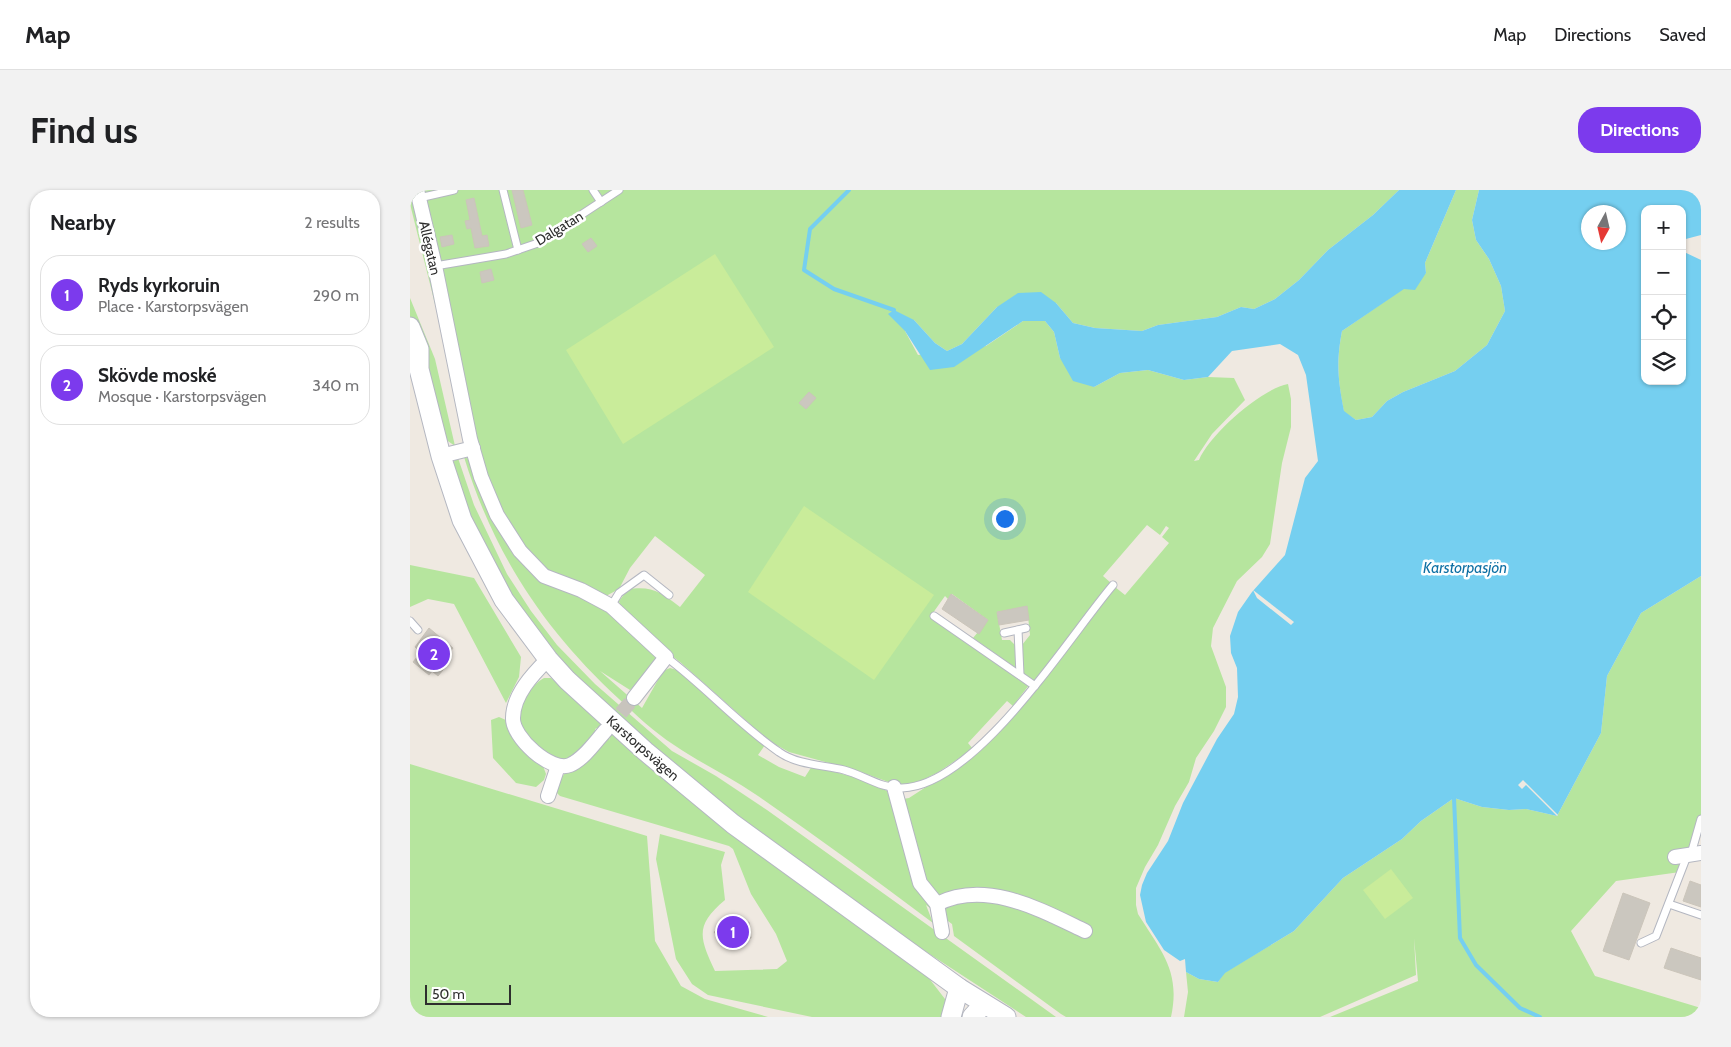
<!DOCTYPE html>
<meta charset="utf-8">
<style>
body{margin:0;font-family:Cabin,sans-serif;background:#f2f2f2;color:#202124}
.controls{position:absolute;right:15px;top:15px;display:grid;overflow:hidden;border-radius:10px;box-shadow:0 1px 4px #0004}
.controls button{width:45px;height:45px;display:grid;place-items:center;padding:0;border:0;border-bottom:1px solid #e0e0e0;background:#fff;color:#202124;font:25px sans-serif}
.compass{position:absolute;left:1171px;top:15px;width:45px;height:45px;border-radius:50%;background:#fff;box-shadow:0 1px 4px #0004;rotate:188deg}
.scale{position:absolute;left:15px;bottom:12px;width:86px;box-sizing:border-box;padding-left:5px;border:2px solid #2e2e2e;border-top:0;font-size:14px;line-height:18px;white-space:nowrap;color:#2e2e2e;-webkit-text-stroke:4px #fff;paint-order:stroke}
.you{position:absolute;left:594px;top:328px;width:18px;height:18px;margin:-12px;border:4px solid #fff;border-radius:50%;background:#1a73e8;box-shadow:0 0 0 8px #1a73e833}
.badge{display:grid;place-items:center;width:32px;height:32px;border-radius:50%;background:#7c3aed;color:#fff;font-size:16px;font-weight:700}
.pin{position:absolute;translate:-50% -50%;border:2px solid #fff;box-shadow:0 1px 5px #0006}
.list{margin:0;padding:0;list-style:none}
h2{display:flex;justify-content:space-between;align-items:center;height:65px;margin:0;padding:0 20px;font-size:21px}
h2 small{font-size:16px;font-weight:400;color:#757577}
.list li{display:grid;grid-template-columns:32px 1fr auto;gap:15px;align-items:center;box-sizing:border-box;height:80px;margin:0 10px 10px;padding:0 10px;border:1px solid #e0e0e0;border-radius:20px}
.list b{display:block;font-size:19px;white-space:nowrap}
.list p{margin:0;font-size:16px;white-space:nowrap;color:#757577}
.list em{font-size:16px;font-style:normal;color:#757577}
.icon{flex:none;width:28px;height:28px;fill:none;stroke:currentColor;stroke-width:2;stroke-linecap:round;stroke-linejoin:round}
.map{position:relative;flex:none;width:1291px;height:827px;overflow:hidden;border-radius:20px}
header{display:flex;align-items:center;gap:30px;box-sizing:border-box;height:70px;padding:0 25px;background:#fff;border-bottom:1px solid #e0e0e0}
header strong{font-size:24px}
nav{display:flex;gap:28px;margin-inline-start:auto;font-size:18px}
.intro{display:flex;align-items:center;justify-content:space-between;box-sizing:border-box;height:120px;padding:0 30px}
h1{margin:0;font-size:35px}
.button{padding:12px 22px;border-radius:20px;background:#7c3aed;color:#fff;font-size:18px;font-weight:700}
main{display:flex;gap:30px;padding:0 30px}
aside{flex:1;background:#fff;border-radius:20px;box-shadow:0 1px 4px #0004}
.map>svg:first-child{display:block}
.green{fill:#b6e59e}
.pitch{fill:#c9ec9a}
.water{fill:#75cff0;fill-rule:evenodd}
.pier{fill:#efe9e1}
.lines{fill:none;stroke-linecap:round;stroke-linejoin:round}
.stream{stroke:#75cff0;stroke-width:4}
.building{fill:#cbc7bf;stroke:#cbc5ba}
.street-tunnel{stroke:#c8c4bd;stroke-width:14;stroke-dasharray:14 7;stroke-linecap:butt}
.lane-casing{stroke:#b4b7c1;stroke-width:9}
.street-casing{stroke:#b4b7c1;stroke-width:16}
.secondary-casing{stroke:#b4b7c1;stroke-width:21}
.lane{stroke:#fff;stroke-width:7}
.street{stroke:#fff;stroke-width:14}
.secondary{stroke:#fff;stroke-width:19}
.labels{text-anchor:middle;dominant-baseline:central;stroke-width:5;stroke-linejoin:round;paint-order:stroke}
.street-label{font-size:14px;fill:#2e2e2e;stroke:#fff}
.water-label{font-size:15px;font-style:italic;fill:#0d6fa3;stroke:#fff}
</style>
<header>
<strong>Map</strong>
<nav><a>Map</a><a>Directions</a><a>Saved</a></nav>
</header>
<div class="intro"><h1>Find us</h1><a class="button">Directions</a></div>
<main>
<aside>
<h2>Nearby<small>2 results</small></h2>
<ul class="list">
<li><span class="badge">1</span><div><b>Ryds kyrkoruin</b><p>Place · Karstorpsvägen</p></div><em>290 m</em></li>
<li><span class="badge">2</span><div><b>Skövde moské</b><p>Mosque · Karstorpsvägen</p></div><em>340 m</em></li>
</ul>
</aside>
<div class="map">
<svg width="1291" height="827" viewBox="0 0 1291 827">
<rect width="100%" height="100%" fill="#efe9e1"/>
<g class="green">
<path d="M0,0H989L963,25L918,60L889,90L865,109L844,119L831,117L807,127L748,135L732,141L685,138L663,133L646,113L587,117L552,154L537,161L525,153L504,130L495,141L508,165L576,156L613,131H635L644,142L650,168L684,197L710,183L738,180L774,190L798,187L824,188L835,210L802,244L784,271L789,270C800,244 851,199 878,194L881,209V237L872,273L860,354L852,367L827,391L803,438L801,456L816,497V517L804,541L786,568L779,592L765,616L748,655L735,677L726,698V715L728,724C751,761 771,781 761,827H656L651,824L544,746L542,734L516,715L523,733C464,689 405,645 345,604C319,586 290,573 264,555C244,542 226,525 209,509C134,440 84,364 54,267L59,269L126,383L194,415L246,463V477L220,500L190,481L232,518L253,481L260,478L267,480L355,555L348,565L369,577L395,587L402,576L455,590L477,601L481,611L499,608L567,564L586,546L612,517L705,397L715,405L759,353L752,347L759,338L756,336L750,345L737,335L693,386L701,393L625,493L614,485L612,455L620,445L617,417L587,422L592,450H600L605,455L607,479L563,448L578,430L542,404L538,409L535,406L520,427L619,495L603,516L597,511L558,553L563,559L527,583L504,594H484L448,581L379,562L359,551L270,472L229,441L211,422L209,411L218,399C244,396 250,402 270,417L295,385L245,346L220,378L209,399L196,406L139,384L117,363L97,331L80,299L69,262L35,113L25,114L0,14Z"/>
<path d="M1046,0H1069L1062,30L1066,50L1079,69L1091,96L1095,121L1077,155L1045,181L993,202L977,211L962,227L946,230L934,222C928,190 926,173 932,141L1016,83L1015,73Z"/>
<polygon points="0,108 25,169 45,256 35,249 19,178 0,126"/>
<polygon points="48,268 64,315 97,384 121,421 147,455 185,494 262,561 306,586 357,620 646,827 616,827 469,731 330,628 263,573 167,488 132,450 109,418 66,342 42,278 43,272"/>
<polygon points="0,375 64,388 111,467 109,487 96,513 44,414 18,409 0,417"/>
<polygon points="1291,386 1291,625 1270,682 1206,691 1161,741 1185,786 1291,818 1291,827 920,827 1008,791 1004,748 1006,785 910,827 774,827 778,802 776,782 789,789 808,792 814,783 884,741 933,688 992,649 1011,631 1044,608 1072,617 1099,620 1116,619 1147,626 1191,543 1197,486 1231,423"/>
<path d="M134,488H141L204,543L518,787L535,809V827H402L298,805L282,794L266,769L246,669L250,644L315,662L311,675L315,710C285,735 289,747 305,781L367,779L377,771L366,744L341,704L323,659L319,656L150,606L145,601C152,578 181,560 199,544V551L200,543L192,536L185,539L186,541L191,540L158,572C135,567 121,552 108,533C111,515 118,497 134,488Z"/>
<polygon points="89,527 98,531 118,562 133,576 136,584 134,590 126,597 106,593 83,568 81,530"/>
<polygon points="0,574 237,646 245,751 271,796 295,809 358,827 0,827"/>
</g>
<g class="pitch">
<polygon points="305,64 364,157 213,254 156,160"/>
<polygon points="394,316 524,405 464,490 338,402"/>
<polygon points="981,679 1003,708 975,729 953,700"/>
</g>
<path class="water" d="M989,0H1046L1015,73L1016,83L1005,100L994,99L932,141C926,173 928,190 934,221L946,230L962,227L977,211L993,202L1045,181L1077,155L1095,121L1091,96L1079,69L1066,50L1062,30L1069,0H1291V45L1272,50V19H1235V191H1272V61L1291,70V386L1231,423L1197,486L1191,543L1147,626L1116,619L1099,620L1072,617L1044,608L1011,631L992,649L933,688L884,741L815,783L808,792L789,789L776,782L775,769L770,771L754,760L736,732L730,705L732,695L737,683L758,651L773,613L807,549L824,524L828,507L827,478L821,463L820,446L828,422L842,402L875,365L895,288L908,271L896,185L888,165L870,154L822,161L798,187L774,190L738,180L710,183L684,197L663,191L650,168L644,142L635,131H613L544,177L520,180L495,141L478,124L484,120L504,130L525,153L537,161L552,154L587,117L608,103L631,102L646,113L663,133L685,138L732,141L748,135L807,127L831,117L844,119L865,109L889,90L918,60L963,25ZM1178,22H1208V52H1178Z"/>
<g class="pier">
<polygon points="843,400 884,432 881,435 847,408"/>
<polygon points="1113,590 1148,625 1147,626 1116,595 1112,599 1108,595"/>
</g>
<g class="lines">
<g class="stream">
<polyline points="439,0 400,39 394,80 424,99 484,120"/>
<polyline points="1044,608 1050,748 1066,775 1110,818 1130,827"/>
</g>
</g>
<g class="building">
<polygon points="102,0 113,0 122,35 111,38"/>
<polygon points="64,8 72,46 77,45 79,56 65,58 61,38 57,39 55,31 60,30 56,10"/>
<polygon points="42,45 44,54 32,57 30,47"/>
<polygon points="181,48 187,56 178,62 172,54"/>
<polygon points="81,79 84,90 72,93 70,82"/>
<polygon points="399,202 406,208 396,219 389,213"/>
<polygon points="541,404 578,430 569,444 532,419"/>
<polygon points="617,416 619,430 589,435 587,422"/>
<polygon points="19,438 43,458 37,466 41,470 28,486 22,481 19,485 3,472 11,462 5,457"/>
<polygon points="1280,691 1291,695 1291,717 1273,711"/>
<polygon points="1213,703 1240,713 1219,770 1193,761"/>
<polygon points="339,732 341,748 322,751 322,748 310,749 304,742 320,734"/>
<polygon points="1261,758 1291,768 1291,790 1254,778"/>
</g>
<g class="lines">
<polyline class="street-tunnel" points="197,539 224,508"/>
<defs>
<g id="lane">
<polyline points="93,0 108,60"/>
<polyline points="183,0 191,12"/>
<polyline points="9,8 44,0"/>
<polyline points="25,76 96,64 128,53 209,0"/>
<polyline points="201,416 209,403 234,385 259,405"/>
<polyline points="524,426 625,496"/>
<polyline points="0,431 8,440"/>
<polyline points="608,440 610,485"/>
<polyline points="594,443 616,438"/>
<path d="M256,467C296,497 328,534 369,562C387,575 414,575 434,580C453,585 472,599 492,598C566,596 658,448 703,395"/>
<polyline points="1281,664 1291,629"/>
<polyline points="1259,714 1291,725"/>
<polyline points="1231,753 1246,746 1277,666"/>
</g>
<g id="street">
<polyline points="7,0 25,76 60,249 71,287 87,325 110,361 134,386 171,400 201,416 256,467 224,508"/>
<polyline points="31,266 63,258"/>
<path d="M138,469C123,484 103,505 103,528C102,547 141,583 160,575C174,569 186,551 196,540"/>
<polyline points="484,597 510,693 527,714 532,742"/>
<polyline points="138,606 148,576"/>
<polyline points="1265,667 1291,663"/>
<path d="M527,714C576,689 631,720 675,741"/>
</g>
<g id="secondary">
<polyline points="0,137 9,159 9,179 31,266 52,330 94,410 138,469 157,490 235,561 323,634 549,798 596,827"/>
<polyline points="541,827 549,798"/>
<polyline points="562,827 574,814"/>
</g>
</defs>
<use href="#lane" class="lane-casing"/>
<use href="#street" class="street-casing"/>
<use href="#secondary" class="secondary-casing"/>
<use href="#lane" class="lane"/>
<use href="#street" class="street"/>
<use href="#secondary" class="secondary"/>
</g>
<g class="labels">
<g class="street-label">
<text transform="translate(149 38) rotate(-31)">Dalgatan</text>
<text transform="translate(20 58) rotate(77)">Allégatan</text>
<text transform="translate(233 558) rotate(41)">Karstorpsvägen</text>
</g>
<g class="water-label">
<text x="1055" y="378">Karstorpasjön</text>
</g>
</g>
</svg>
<div class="controls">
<button>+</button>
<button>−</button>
<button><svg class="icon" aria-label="locate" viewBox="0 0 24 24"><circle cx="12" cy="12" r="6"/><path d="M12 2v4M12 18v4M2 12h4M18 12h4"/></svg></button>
<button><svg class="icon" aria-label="layers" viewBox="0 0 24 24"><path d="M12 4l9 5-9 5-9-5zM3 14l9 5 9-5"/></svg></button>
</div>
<svg class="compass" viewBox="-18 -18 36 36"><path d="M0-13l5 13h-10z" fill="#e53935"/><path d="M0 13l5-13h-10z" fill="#757577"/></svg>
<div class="scale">50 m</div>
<div class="you"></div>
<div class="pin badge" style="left:323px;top:742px">1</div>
<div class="pin badge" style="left:24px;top:464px">2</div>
</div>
</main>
